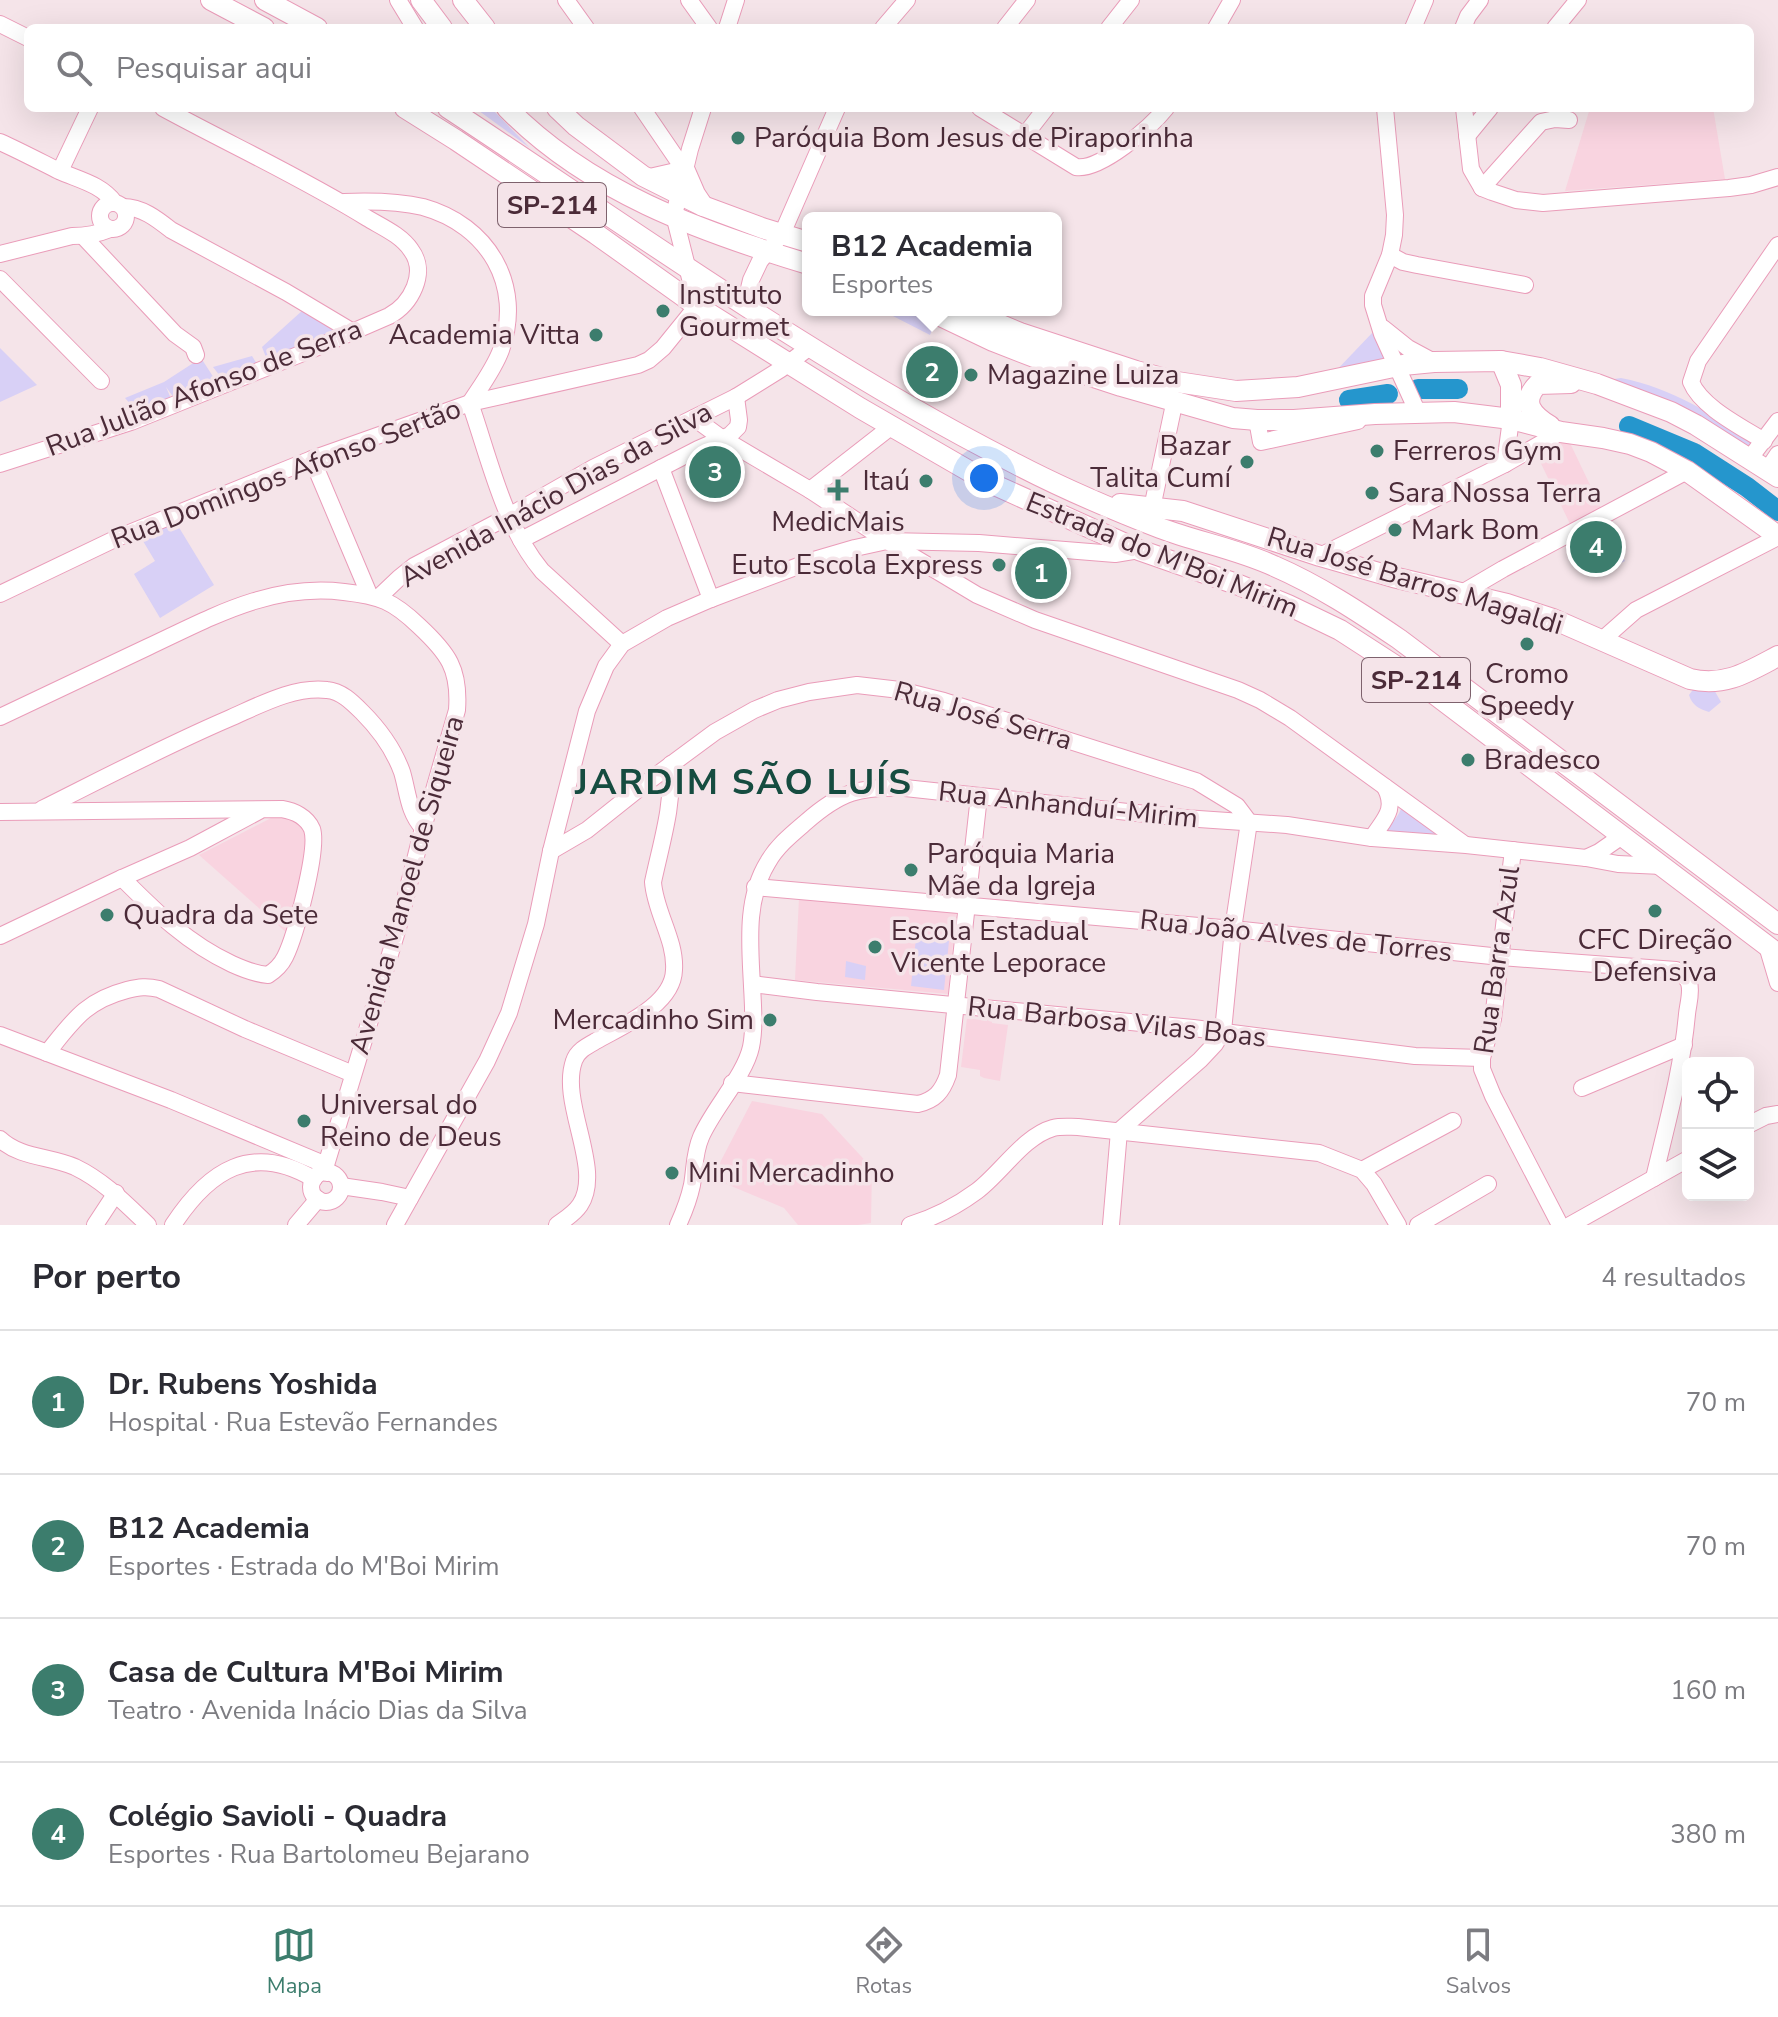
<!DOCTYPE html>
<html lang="pt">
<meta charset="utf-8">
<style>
body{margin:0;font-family:"Nunito Sans",sans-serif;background:#f7f7f7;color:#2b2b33}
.controls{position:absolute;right:24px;bottom:24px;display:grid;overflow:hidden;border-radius:12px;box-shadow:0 8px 32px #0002}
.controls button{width:72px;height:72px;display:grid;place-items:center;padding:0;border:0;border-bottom:2px solid #e1e1e2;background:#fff;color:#2b2b33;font:40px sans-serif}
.you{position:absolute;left:984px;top:478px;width:28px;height:28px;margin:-20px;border:6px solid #fff;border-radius:50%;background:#1a73e8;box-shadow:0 0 0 12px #1a73e833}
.badge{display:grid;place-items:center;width:52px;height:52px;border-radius:50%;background:#3c7d6d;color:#fff;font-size:26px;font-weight:700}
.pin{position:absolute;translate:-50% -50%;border:4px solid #fff;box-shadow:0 2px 8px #0006}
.popup{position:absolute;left:802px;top:212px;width:260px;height:104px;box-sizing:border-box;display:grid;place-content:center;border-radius:12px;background:#fff;filter:drop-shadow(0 2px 6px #0005);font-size:26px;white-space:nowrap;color:#7c7c81}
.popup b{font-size:30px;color:#2b2b33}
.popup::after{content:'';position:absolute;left:50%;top:100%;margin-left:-16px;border:16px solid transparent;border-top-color:#fff}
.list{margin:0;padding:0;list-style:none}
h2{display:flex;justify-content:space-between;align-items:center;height:104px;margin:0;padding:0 32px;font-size:34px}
h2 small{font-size:26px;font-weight:400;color:#7c7c81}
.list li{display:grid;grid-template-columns:52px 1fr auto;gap:24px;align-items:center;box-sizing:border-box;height:144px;padding:0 32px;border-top:2px solid #e1e1e2}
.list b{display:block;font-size:30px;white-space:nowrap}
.list p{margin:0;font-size:26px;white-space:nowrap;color:#7c7c81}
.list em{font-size:26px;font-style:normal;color:#7c7c81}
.icon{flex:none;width:44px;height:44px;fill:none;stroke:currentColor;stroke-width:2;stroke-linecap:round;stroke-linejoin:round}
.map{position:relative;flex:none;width:1778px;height:1225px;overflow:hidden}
.search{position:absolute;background:#fff;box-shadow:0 8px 32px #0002;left:24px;right:24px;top:24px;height:88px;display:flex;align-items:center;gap:20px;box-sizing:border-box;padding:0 28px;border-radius:12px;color:#7c7c81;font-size:30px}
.sheet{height:680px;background:#fff}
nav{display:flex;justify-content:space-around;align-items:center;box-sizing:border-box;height:112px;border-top:2px solid #e1e1e2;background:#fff;font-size:22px;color:#7c7c81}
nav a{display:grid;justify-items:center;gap:4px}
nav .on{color:#3c7d6d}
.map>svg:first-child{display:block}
.built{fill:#f9d4e0}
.green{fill:#d8d0f6}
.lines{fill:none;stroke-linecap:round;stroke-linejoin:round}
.river{stroke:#2596cd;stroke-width:20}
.minor-casing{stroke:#ea9cb9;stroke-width:18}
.major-casing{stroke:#ea9cb9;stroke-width:22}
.minor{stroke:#fff;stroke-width:16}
.major{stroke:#fff;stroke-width:20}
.poi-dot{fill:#3c7d6d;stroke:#f5e4e9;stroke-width:3}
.labels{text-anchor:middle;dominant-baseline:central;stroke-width:7;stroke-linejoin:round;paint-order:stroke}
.shield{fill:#f5e4e9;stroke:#7e626d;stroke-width:2}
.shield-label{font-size:26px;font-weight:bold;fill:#4b2b38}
.poi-label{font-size:28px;fill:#4b2b38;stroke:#f5e4e9;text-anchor:start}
.street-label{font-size:28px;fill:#4b2b38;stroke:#f5e4e9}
.district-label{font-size:36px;font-weight:bold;letter-spacing:2px;fill:#164c40;stroke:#f5e4e9}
</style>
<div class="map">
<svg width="1778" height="1225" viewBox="0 0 1778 1225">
<rect width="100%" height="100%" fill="#f5e4e9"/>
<g class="built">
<polygon points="1590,108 1713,108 1725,179 1565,191"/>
<polygon points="1560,442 1570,443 1602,510 1571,526 1535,451 1545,445"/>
<polygon points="284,814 310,830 288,934 199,855 273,817"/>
<polygon points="799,898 956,913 948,994 795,980"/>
<polygon points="988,1017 992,1017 992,1023 1008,1025 1000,1081 984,1078 980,1076 980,1070 961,1067 967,1018 987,1021"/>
<polygon points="752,1101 822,1114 872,1168 871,1223 858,1225 798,1225 784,1208 712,1178"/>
</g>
<g class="green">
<polygon points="475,108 491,108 530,148"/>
<polygon points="303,310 335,331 267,360 262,347"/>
<polygon points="894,310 905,310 935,323 930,335 891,315"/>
<polygon points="1374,331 1385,359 1332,375"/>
<polygon points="0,348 37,385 0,402"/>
<polygon points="252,356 257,364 223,380 213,367"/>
<polygon points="201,358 214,378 177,402 166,387 172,401 140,415 125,398 164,382"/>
<path d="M1621,378C1672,388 1715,415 1757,445L1753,448L1689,412L1608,380Z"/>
<polygon points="172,516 214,585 160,618 134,574 155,561 140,536"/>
<polygon points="1602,528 1616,556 1621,554 1625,561 1595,577 1577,541"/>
<path d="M1697,684L1713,688L1721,702L1709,712C1699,709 1692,705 1689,695Z"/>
<path d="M1394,797L1447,836L1385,833C1390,824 1397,819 1401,809Z"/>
<polygon points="916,938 949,941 944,990 911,986"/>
<polygon points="846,961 866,966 865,980 845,977"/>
</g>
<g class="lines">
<g class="river">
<polyline points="1418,389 1458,389"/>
<polyline points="1349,400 1388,394"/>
<polyline points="1629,426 1694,453 1747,487 1778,511"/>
</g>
<defs>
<g id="minor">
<polyline points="398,0 415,28"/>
<polyline points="566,0 586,28"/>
<polyline points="689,0 709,28"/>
<polyline points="0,24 28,38"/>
<polyline points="727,28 736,0"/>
<polyline points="883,28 907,0"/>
<polyline points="1005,28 1027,0"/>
<polyline points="1109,28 1131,0"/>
<polyline points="1216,28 1232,0"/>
<polyline points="1413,28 1425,0"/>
<polyline points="1463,28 1468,16 1480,0"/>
<polyline points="1555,28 1578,0"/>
<polyline points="642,108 685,171"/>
<path d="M980,108L1076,167C1100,171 1151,127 1166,108"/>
<polyline points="1385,108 1395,215 1394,235 1390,255 1373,296 1373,305 1382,334 1418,413"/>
<polyline points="1464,108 1471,169 1482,188 1492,192 1516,200 1543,203 1729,188 1751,185 1778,177"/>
<polyline points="1025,135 1046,108"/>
<polyline points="1467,136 1490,108"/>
<path d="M0,142C20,151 39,161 59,171C79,180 101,184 115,203"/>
<polyline points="60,171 90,108"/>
<polyline points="1482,188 1541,122 1555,119 1569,120"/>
<path d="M344,202C370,201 397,201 423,207C488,225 524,285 501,350C494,369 481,386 470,403"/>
<circle cx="113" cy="216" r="13"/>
<path d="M123,207C142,207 157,219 171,230L286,292L353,332"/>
<polyline points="83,236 175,334 193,347 196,355"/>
<path d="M0,254L72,236C86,236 98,234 110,229"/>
<polyline points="1390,255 1403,262 1417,265 1525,285"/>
<polyline points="0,279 101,381"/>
<polyline points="745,305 751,280 760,261 782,234 837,108"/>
<polyline points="1383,328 1408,348 1434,362"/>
<path d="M470,403C490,460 503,524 542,571L622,644"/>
<polyline points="694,418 720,437 810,490 887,541 977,595 1035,620 1238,690 1260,700 1290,718 1464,844"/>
<polyline points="1257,420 1261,442 1358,421"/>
<path d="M1764,441C1742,427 1701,407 1691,382L1698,361L1778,245"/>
<polyline points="1750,458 1778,421"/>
<polyline points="312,459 369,594"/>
<path d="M0,464L131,422L313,349L389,316C411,304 428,273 411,250C401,235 382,227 367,218C301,177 231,145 163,108"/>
<polyline points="1505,464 1511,419"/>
<polyline points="661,468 711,599"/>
<polyline points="1768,469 1778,454"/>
<polyline points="810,490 892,426"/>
<polyline points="1152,508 1173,409 1177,402"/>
<polyline points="521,540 698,449 730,435 738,427 739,420 736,397"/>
<polyline points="1320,556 1505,464 1561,432"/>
<polyline points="1462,593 1503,569 1687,471"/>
<polyline points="0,594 117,538 312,459 470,403 638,365 649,360 663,348 697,306 674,215 690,149 703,108"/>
<polyline points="379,597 399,578 414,566 509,516 593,468 736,397 781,369 811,346"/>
<polyline points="1602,640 1636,610 1778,537"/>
<path d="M0,717C49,694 99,670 148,647C212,617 271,583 344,592C380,596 393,601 419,626C448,653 460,669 457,710L423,828L398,928L326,1165L327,1173"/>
<path d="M42,809C104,778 165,746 228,719C258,706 293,686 327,690C341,691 352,702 362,712C378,728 394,750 402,772C408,792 408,812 423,828"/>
<path d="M0,812L282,809C294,811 307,817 312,829C319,849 295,937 285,957C281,965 276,970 268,975C255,974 243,969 232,964C187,943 156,912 122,878"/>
<path d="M1372,838C1384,819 1397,810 1385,787"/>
<polyline points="1513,850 1493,1019 1482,1058 1482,1069 1493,1096 1560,1225"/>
<polyline points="551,851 587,830 646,783 715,732 754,710 778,700 809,692 857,685 900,690 944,701 1196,781 1237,806 1249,822"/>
<polyline points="1586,858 1599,852 1622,836"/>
<path d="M755,887L1233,929L1501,957L1676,970C1681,974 1687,977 1689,983C1692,992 1688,1004 1687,1014C1682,1070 1667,1123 1654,1178"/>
<polyline points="0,936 122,878 190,848 259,811"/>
<polyline points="1767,946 1778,983"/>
<polyline points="752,984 817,992 1193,1028 1415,1056 1482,1058"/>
<polyline points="0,1035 171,1100 326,1165"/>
<path d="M47,1053C73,1021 85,1001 127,990C139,987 147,986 159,989L245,1029L353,1074"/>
<path d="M732,1083L918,1104C935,1100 942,1092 948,1075L979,796"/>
<polyline points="1582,1088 1684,1045"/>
<polyline points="1748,1125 1766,1116 1778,1114"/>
<path d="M0,1139C20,1158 50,1156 75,1167C104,1181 125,1203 148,1225"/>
<polyline points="1362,1170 1453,1121"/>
<circle cx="326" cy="1187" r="15"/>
<polyline points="341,1186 382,1192 410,1198"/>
<polyline points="95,1225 116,1193"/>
<path d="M173,1225C209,1170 252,1142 314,1179"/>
<polyline points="296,1225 318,1199"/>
<polyline points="395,1225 487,1061 509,1013 536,924 551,851 587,711 606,666 622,644 667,618 711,599 814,560 855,548 887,541 979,543 1115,554 1139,550"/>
<path d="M557,1225C565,1219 574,1214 580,1205C604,1169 559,1103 574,1061C577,1051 587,1046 596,1041C622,1026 673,1005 674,970C676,940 655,912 653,882C662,840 673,807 671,764"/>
<path d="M678,1225C684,1212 689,1199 692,1185C695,1168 694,1153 701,1137C713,1109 745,1075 751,1047C755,1028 753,1006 752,986C750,945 745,899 768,862C777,846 792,834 806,822C840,792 860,786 905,788L1184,818L1287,825L1372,838L1466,845L1586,858L1618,864L1662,866"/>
<path d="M910,1225C933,1218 958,1205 977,1191C1001,1173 1024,1136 1053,1128C1061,1126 1069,1127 1078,1127L1319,1153L1362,1170L1374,1184L1398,1225"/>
<polyline points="1111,1225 1119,1131 1200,1060 1215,1044 1223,1031 1233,929 1249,822"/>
<polyline points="1418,1225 1488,1184"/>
<polyline points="1570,1225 1688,1159"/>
</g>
<g id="major">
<polyline points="211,0 264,28"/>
<polyline points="265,0 317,28"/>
<polyline points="421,0 442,28"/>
<polyline points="463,0 485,28"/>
<polyline points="405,108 456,140 596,234 697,306 860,408 988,482 1139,550 1239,585 1288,605 1340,630 1408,674 1778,954"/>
<path d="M448,108C635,231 817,363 1016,464C1062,488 1111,509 1160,528C1197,542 1237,549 1274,566C1318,585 1359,612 1399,639L1778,924"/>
<path d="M507,108C588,191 699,231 808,264"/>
<polyline points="557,108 576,126 643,176 703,206 762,228 808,242"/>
<polyline points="650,179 685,171 695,194 703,206"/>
<polyline points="928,310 993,341 1042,360 1121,386 1233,418 1257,420 1294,420 1375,414 1454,412 1511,419 1561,432 1603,438 1630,444 1651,452 1687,471 1778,536"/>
<polyline points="965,310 1020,333 1136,371 1177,382 1236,391 1298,387 1403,365 1434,362 1501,361 1540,368 1597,384 1671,412 1696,425 1778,477"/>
<polyline points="1501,361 1511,385 1511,419"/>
<path d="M1550,426C1532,415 1520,402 1538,384L1571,383"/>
<path d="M1120,504L1183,511L1320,556L1393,577L1507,604L1553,619L1690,679C1725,687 1748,672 1778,656"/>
</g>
</defs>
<use href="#minor" class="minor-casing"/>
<use href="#major" class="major-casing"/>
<use href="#minor" class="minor"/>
<use href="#major" class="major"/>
</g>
<g class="poi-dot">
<circle cx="738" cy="138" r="8"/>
<circle cx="663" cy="311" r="8"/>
<circle cx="596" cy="335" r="8"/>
<circle cx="971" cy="375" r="8"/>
<circle cx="1377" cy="451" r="8"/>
<circle cx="1247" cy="462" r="8"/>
<circle cx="926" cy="481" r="8"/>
<path d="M834 478h8v8h8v8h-8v8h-8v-8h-8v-8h8z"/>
<circle cx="1372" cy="493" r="8"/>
<circle cx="1395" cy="530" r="8"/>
<circle cx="999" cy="565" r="8"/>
<circle cx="1527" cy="644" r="8"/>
<circle cx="1468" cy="760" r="8"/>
<circle cx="911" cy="870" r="8"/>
<circle cx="1655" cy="911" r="8"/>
<circle cx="107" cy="915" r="8"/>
<circle cx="875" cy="947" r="8"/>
<circle cx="770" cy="1020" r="8"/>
<circle cx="304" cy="1121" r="8"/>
<circle cx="672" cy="1173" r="8"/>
</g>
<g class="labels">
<g class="shield">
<rect x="498" y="183" width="108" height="44" rx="6"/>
<rect x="1362" y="658" width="108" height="44" rx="6"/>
</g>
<g class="shield-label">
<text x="552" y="205">SP-214</text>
<text x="1416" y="680">SP-214</text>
</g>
<g class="poi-label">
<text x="754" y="138">Paróquia Bom Jesus de Piraporinha</text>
<text x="679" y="295">Instituto<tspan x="679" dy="32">Gourmet</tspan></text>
<text x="580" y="335" text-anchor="end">Academia Vitta</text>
<text x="987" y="375">Magazine Luiza</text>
<text x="1231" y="446" text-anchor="end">Bazar<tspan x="1231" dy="32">Talita Cumí</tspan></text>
<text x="1393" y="451">Ferreros Gym</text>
<text x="910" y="481" text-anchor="end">Itaú</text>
<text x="1388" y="493">Sara Nossa Terra</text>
<text x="838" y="522" text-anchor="middle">MedicMais</text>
<text x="1411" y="530">Mark Bom</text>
<text x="983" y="565" text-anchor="end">Euto Escola Express</text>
<text x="1527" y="674" text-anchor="middle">Cromo<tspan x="1527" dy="32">Speedy</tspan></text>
<text x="1484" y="760">Bradesco</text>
<text x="927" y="854">Paróquia Maria<tspan x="927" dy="32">Mãe da Igreja</tspan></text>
<text x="123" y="915">Quadra da Sete</text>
<text x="891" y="931">Escola Estadual<tspan x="891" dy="32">Vicente Leporace</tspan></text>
<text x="1655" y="940" text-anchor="middle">CFC Direção<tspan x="1655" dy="32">Defensiva</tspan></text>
<text x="754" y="1020" text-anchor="end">Mercadinho Sim</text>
<text x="320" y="1105">Universal do<tspan x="320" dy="32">Reino de Deus</tspan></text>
<text x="688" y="1173">Mini Mercadinho</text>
</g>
<g class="street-label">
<text transform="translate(204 388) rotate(-21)">Rua Julião Afonso de Serra</text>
<text transform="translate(286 474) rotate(-21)">Rua Domingos Afonso Sertão</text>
<text transform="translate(556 495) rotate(-29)">Avenida Inácio Dias da Silva</text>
<text transform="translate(1162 555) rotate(22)">Estrada do M'Boi Mirim</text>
<text transform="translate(1415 581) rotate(17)">Rua José Barros Magaldi</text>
<text transform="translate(983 716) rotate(16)">Rua José Serra</text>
<text transform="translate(1068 805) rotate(6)">Rua Anhanduí-Mirim</text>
<text transform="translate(407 885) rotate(-74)">Avenida Manoel de Siqueira</text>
<text transform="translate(1296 936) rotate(6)">Rua João Alves de Torres</text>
<text transform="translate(1497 960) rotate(-82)">Rua Barra Azul</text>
<text transform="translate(1117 1022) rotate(6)">Rua Barbosa Vilas Boas</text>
</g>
<g class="district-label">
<text x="744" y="782">JARDIM SÃO LUÍS</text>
</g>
</g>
</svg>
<div class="controls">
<button><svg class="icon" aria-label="locate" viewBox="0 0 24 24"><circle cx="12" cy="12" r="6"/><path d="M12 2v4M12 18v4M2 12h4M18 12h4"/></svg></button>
<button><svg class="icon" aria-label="layers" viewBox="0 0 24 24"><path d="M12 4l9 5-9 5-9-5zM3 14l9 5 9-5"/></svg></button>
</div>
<div class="you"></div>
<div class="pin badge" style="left:1041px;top:573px">1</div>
<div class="pin badge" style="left:932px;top:372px">2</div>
<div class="popup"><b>B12 Academia</b>Esportes</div>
<div class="pin badge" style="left:715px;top:472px">3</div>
<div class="pin badge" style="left:1596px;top:547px">4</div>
<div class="search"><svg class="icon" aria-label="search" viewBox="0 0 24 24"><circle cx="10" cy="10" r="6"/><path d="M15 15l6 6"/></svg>Pesquisar aqui</div>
</div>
<section class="sheet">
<h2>Por perto<small>4 resultados</small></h2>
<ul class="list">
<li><span class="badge">1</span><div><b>Dr. Rubens Yoshida</b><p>Hospital · Rua Estevão Fernandes</p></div><em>70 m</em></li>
<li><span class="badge">2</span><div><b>B12 Academia</b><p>Esportes · Estrada do M'Boi Mirim</p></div><em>70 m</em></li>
<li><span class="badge">3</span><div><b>Casa de Cultura M'Boi Mirim</b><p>Teatro · Avenida Inácio Dias da Silva</p></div><em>160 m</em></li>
<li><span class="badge">4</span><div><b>Colégio Savioli - Quadra</b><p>Esportes · Rua Bartolomeu Bejarano</p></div><em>380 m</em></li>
</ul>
</section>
<nav>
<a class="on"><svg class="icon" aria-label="map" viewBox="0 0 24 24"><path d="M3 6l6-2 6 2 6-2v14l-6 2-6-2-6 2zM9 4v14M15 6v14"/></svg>Mapa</a>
<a><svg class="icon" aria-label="directions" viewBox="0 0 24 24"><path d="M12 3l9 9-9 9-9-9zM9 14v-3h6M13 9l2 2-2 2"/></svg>Rotas</a>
<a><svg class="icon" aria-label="saved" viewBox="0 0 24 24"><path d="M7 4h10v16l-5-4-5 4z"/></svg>Salvos</a>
</nav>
